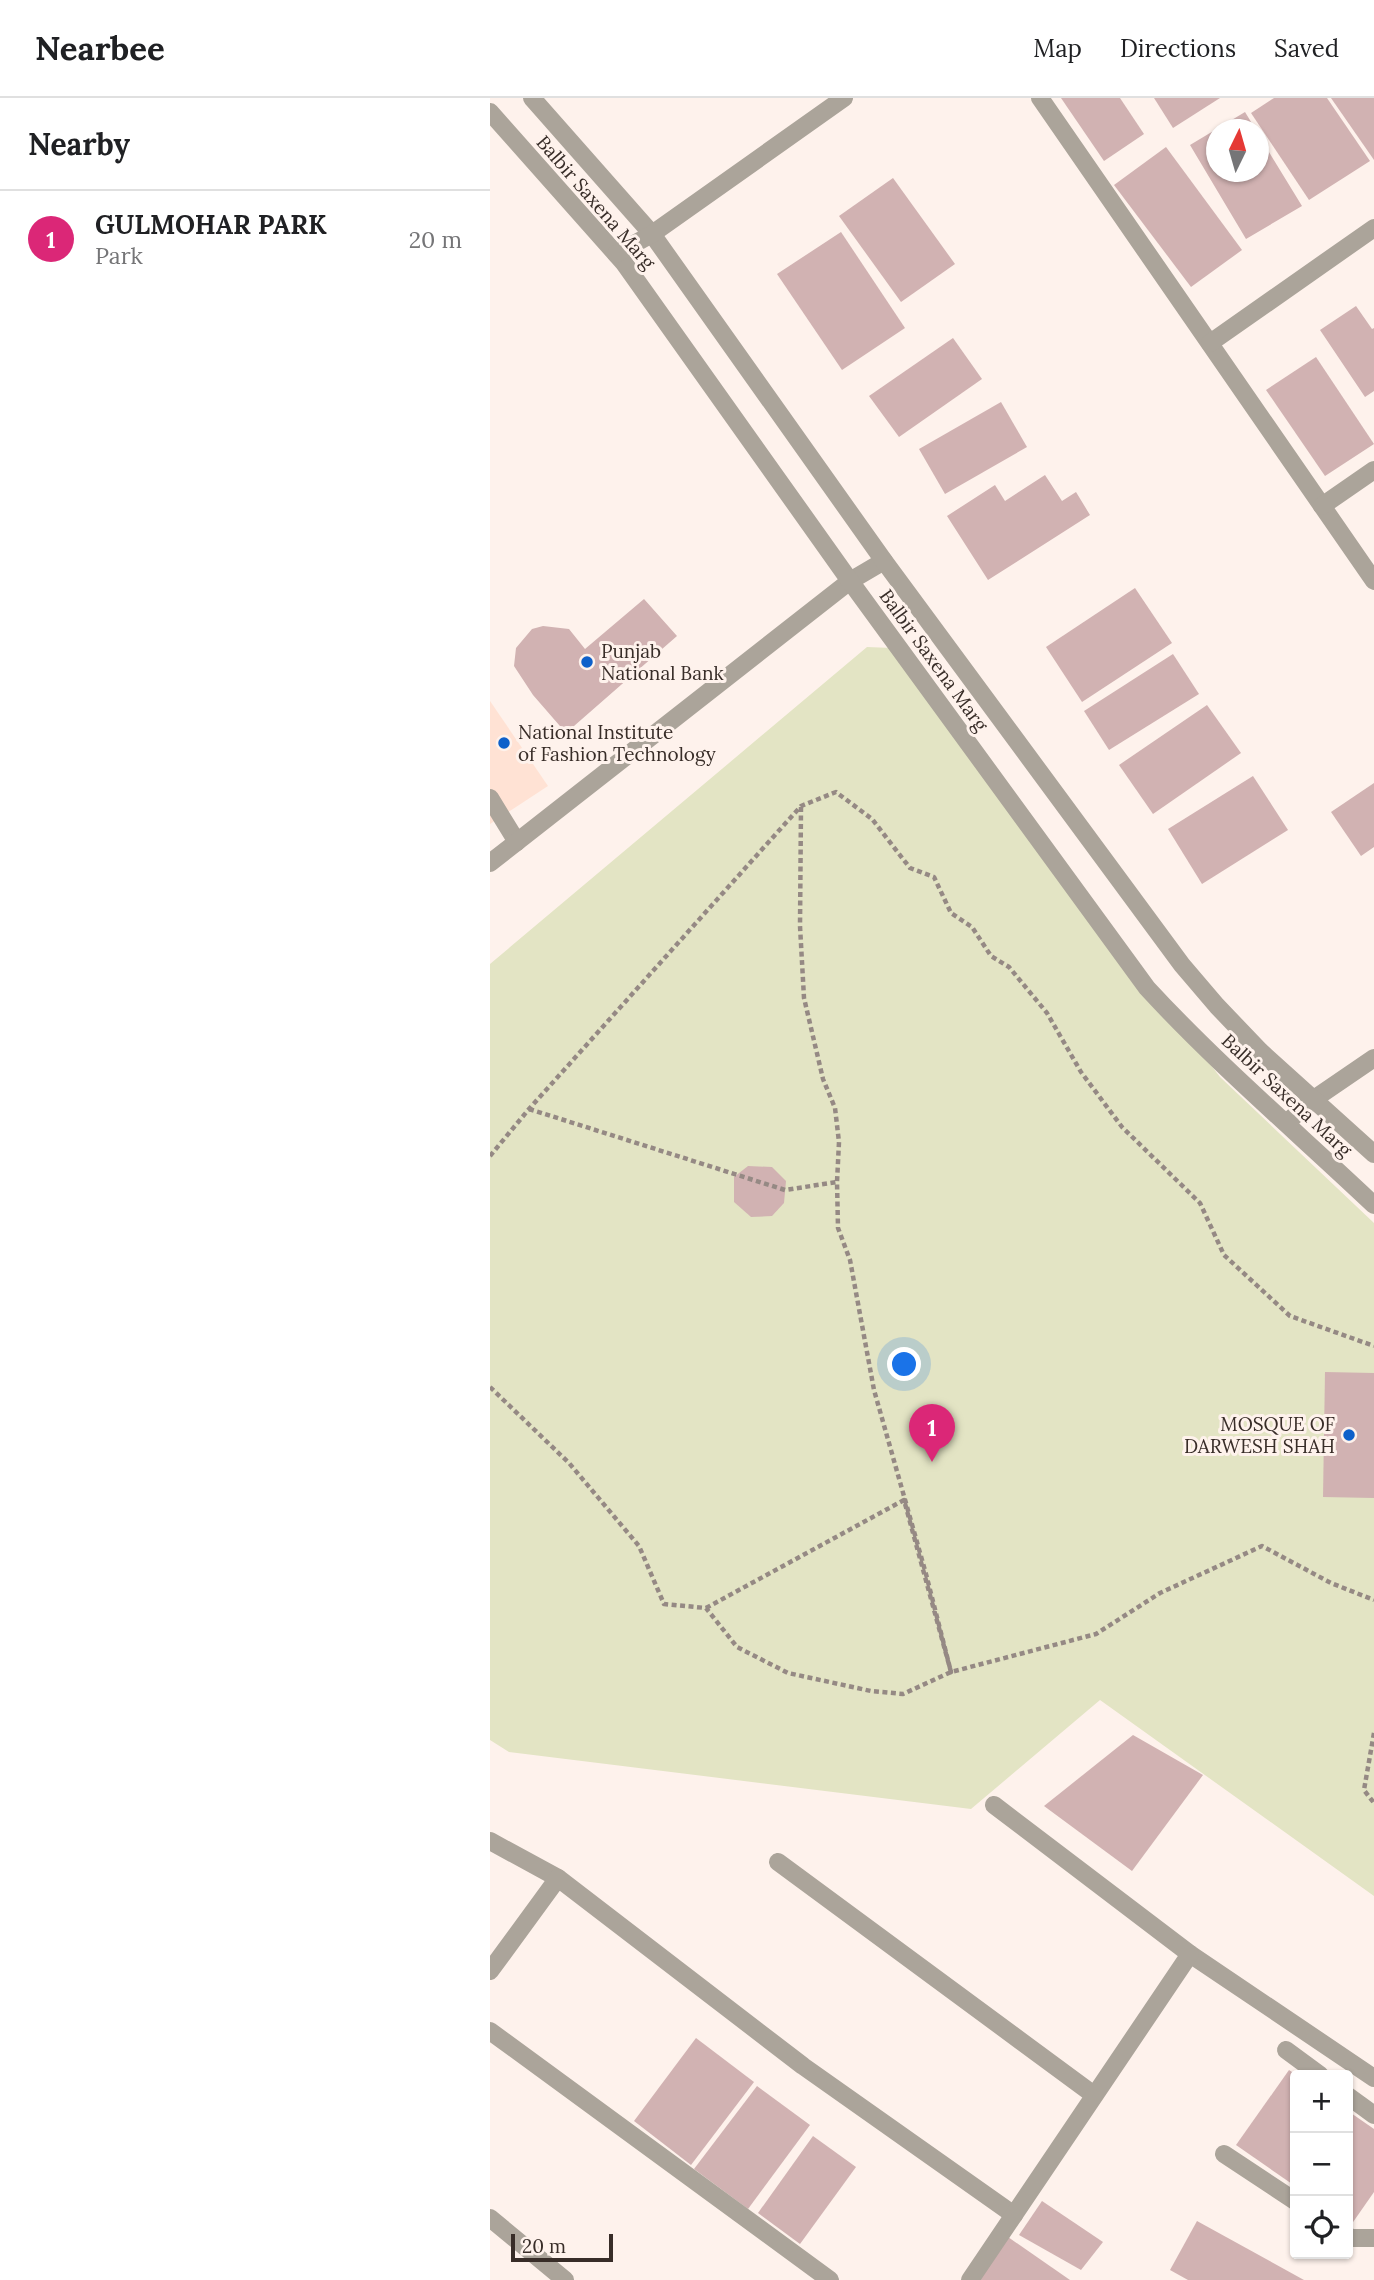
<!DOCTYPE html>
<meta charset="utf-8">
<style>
body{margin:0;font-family:Lora,serif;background:#f2f2f2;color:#202124}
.controls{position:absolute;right:21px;bottom:21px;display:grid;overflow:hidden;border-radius:7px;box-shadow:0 2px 5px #0004}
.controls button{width:63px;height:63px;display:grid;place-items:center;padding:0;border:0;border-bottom:2px solid #e0e0e0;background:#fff;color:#202124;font:35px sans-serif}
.compass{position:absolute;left:716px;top:21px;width:63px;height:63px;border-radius:50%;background:#fff;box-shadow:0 2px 5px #0004;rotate:5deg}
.scale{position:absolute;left:21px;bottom:18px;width:102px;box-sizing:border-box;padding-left:7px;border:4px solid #382d28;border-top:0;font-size:19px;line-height:24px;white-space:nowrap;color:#382d28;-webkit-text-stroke:5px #fef2ec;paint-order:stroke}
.you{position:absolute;left:415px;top:1267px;width:24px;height:24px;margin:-18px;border:5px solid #fff;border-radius:50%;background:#1a73e8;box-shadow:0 0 0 10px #1a73e833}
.badge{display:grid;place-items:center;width:46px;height:46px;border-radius:50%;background:#db2777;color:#fff;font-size:23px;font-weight:700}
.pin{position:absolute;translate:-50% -58px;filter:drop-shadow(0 2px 4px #0008)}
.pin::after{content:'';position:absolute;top:37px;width:24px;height:21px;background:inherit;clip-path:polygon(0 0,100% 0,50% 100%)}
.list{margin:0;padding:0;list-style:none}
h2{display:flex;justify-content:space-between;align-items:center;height:91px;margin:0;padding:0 28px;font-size:30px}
h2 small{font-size:23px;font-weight:400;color:#757577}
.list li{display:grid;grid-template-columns:46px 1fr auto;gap:21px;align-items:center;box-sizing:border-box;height:98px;padding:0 28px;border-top:2px solid #e0e0e0}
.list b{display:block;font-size:26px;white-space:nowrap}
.list p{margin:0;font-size:23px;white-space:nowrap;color:#757577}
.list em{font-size:23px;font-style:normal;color:#757577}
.icon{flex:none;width:38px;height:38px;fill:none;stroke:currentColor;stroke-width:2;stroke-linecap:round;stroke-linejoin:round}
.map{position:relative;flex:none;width:884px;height:2182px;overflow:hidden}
header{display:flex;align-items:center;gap:42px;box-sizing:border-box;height:98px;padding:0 35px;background:#fff;border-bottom:2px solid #e0e0e0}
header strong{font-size:33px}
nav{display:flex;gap:38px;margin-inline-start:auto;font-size:24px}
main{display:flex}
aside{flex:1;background:#fff}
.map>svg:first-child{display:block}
.built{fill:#ffe2d4}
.green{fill:#e3e4c4}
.building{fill:#d1b2b2}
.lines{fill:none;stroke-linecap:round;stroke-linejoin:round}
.path{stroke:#958984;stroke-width:4.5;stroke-dasharray:5 3.5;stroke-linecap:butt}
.service{stroke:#aba49a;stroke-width:18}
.minor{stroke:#aba49a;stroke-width:18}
.tertiary{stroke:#aba49a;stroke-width:18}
.poi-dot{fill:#0e60ca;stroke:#fef2ec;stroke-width:2.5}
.labels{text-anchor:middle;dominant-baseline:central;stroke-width:6;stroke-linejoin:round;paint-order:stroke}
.street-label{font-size:19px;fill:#382d28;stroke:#fef2ec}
.poi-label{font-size:19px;fill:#382d28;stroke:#fef2ec;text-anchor:start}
</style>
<header>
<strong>Nearbee</strong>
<nav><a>Map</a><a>Directions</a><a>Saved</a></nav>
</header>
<main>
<aside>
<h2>Nearby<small></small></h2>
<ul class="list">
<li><span class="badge">1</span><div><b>GULMOHAR PARK</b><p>Park</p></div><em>20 m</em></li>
</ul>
</aside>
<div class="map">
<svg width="884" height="2182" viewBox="0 0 884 2182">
<rect width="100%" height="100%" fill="#fef2ec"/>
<polygon class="built" points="0,603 58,688 0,726"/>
<polygon class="green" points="377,549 402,550 730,979 884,1125 884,1798 610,1602 481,1711 19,1654 0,1642 0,866"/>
<g class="building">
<polygon points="571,0 630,0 654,36 614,63"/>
<polygon points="664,0 730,0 683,30"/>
<polygon points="784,0 837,0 880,63 819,102 761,15"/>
<polygon points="841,0 884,0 884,62"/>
<polygon points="755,14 766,32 726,32 726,74 768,74 768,36 812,108 756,141 700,47"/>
<polygon points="676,49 752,152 701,189 624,87"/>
<polygon points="403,80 465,166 411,204 349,118"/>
<polygon points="351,134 415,230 352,272 287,176"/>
<polygon points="866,208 882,231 884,230 884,293 875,299 830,232"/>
<polygon points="463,240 492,281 409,339 379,298"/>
<polygon points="826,259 884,346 835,378 776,292"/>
<polygon points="511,304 537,349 455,396 429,351"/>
<polygon points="555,377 572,403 586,394 600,417 498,482 457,418 505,387 515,403"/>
<polygon points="645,490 682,545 592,604 556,549"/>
<polygon points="154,501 187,538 76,635 43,597 24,568 26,550 42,531 53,528 79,531 95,551"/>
<polygon points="683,556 709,596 619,652 594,613"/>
<polygon points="717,607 751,655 663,716 629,667"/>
<polygon points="763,678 798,732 712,786 678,731"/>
<polygon points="884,685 884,749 871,758 841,714"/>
<polygon points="258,1068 282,1069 296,1083 294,1105 282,1118 261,1119 244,1104 244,1079"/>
<polygon points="835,1274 884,1275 884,1400 833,1399"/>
<polygon points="643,1637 713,1677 642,1773 554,1708"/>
<polygon points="206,1940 264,1984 201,2067 144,2023"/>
<polygon points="799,1972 805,1976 805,2088 746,2047"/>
<polygon points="267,1988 320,2027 258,2111 204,2071"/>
<polygon points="858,2013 884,2031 884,2094 861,2127 858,2125"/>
<polygon points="323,2038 366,2069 310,2146 268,2115"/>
<polygon points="552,2103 613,2144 591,2172 529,2137"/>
<polygon points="707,2123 814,2182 698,2182 680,2172"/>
<polygon points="518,2139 580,2182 488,2182"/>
</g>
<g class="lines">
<g class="path">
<polyline points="39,1011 295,1092 347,1084"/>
<polyline points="0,1058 39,1011 311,708 346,694 382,721 420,770 444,779 461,815 482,829 501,858 519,869 557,915 591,974 632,1029 710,1105 734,1157 800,1218 884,1248"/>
<polyline points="0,1289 79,1365 149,1448 174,1506 216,1510 247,1549 298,1575 381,1593 413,1596 461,1574 606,1536 670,1495 772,1448 841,1485 884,1502"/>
<polyline points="216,1510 414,1402 461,1574 436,1476 384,1292 360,1162 348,1130 347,1084 349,1044 345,1010 333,981 314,900 310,828 311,709"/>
<polyline points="884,1635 874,1692 884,1705"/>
</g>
<g class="service">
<polyline points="0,700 27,744"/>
<polyline points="0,1743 68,1780"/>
<polyline points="796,1952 830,1977"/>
<polyline points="858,1998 884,2017"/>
<polyline points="734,2056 805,2103"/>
<polyline points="858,2138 861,2140 884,2140"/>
</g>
<g class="minor">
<polyline points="550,0 884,483"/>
<polyline points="720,245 884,130"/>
<polyline points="832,408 884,372"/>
<polyline points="0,765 360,483 394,463"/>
<polyline points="796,1025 824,1001 884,960"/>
<polyline points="288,1764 604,1997"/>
<polyline points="700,1856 884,1980"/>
<polyline points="0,1873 68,1780 313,1968 524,2117"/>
<polyline points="0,1933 340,2182"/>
<polyline points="0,2120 75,2182"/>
<polyline points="480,2182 700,1856 504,1707"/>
</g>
<g class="tertiary">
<polyline points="42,0 162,136 394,463 692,867 727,908 770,953 884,1056"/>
<path d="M0,14L134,165L360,483L657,890C728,967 808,1035 884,1107"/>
<polyline points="126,156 162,136 354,0"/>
</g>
</g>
<g class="poi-dot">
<circle cx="97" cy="564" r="7"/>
<circle cx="14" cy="645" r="7"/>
<circle cx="859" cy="1337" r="7"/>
</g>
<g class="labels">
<g class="street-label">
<text transform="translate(106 104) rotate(49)">Balbir Saxena Marg</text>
<text transform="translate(444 562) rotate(54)">Balbir Saxena Marg</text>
<text transform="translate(797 997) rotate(43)">Balbir Saxena Marg</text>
</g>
<g class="poi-label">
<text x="111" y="553">Punjab<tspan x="111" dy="22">National Bank</tspan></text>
<text x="28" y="634">National Institute<tspan x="28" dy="22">of Fashion Technology</tspan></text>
<text x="845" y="1326" text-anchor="end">MOSQUE OF<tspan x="845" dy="22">DARWESH SHAH</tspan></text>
</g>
</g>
</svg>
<div class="controls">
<button>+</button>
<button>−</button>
<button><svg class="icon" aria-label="locate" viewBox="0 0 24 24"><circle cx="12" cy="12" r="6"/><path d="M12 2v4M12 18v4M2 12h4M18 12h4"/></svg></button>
</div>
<svg class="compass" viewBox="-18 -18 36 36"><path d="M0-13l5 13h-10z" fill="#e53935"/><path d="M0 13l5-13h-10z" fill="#757577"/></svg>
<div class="scale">20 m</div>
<div class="you"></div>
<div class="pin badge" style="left:442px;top:1364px">1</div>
</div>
</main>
